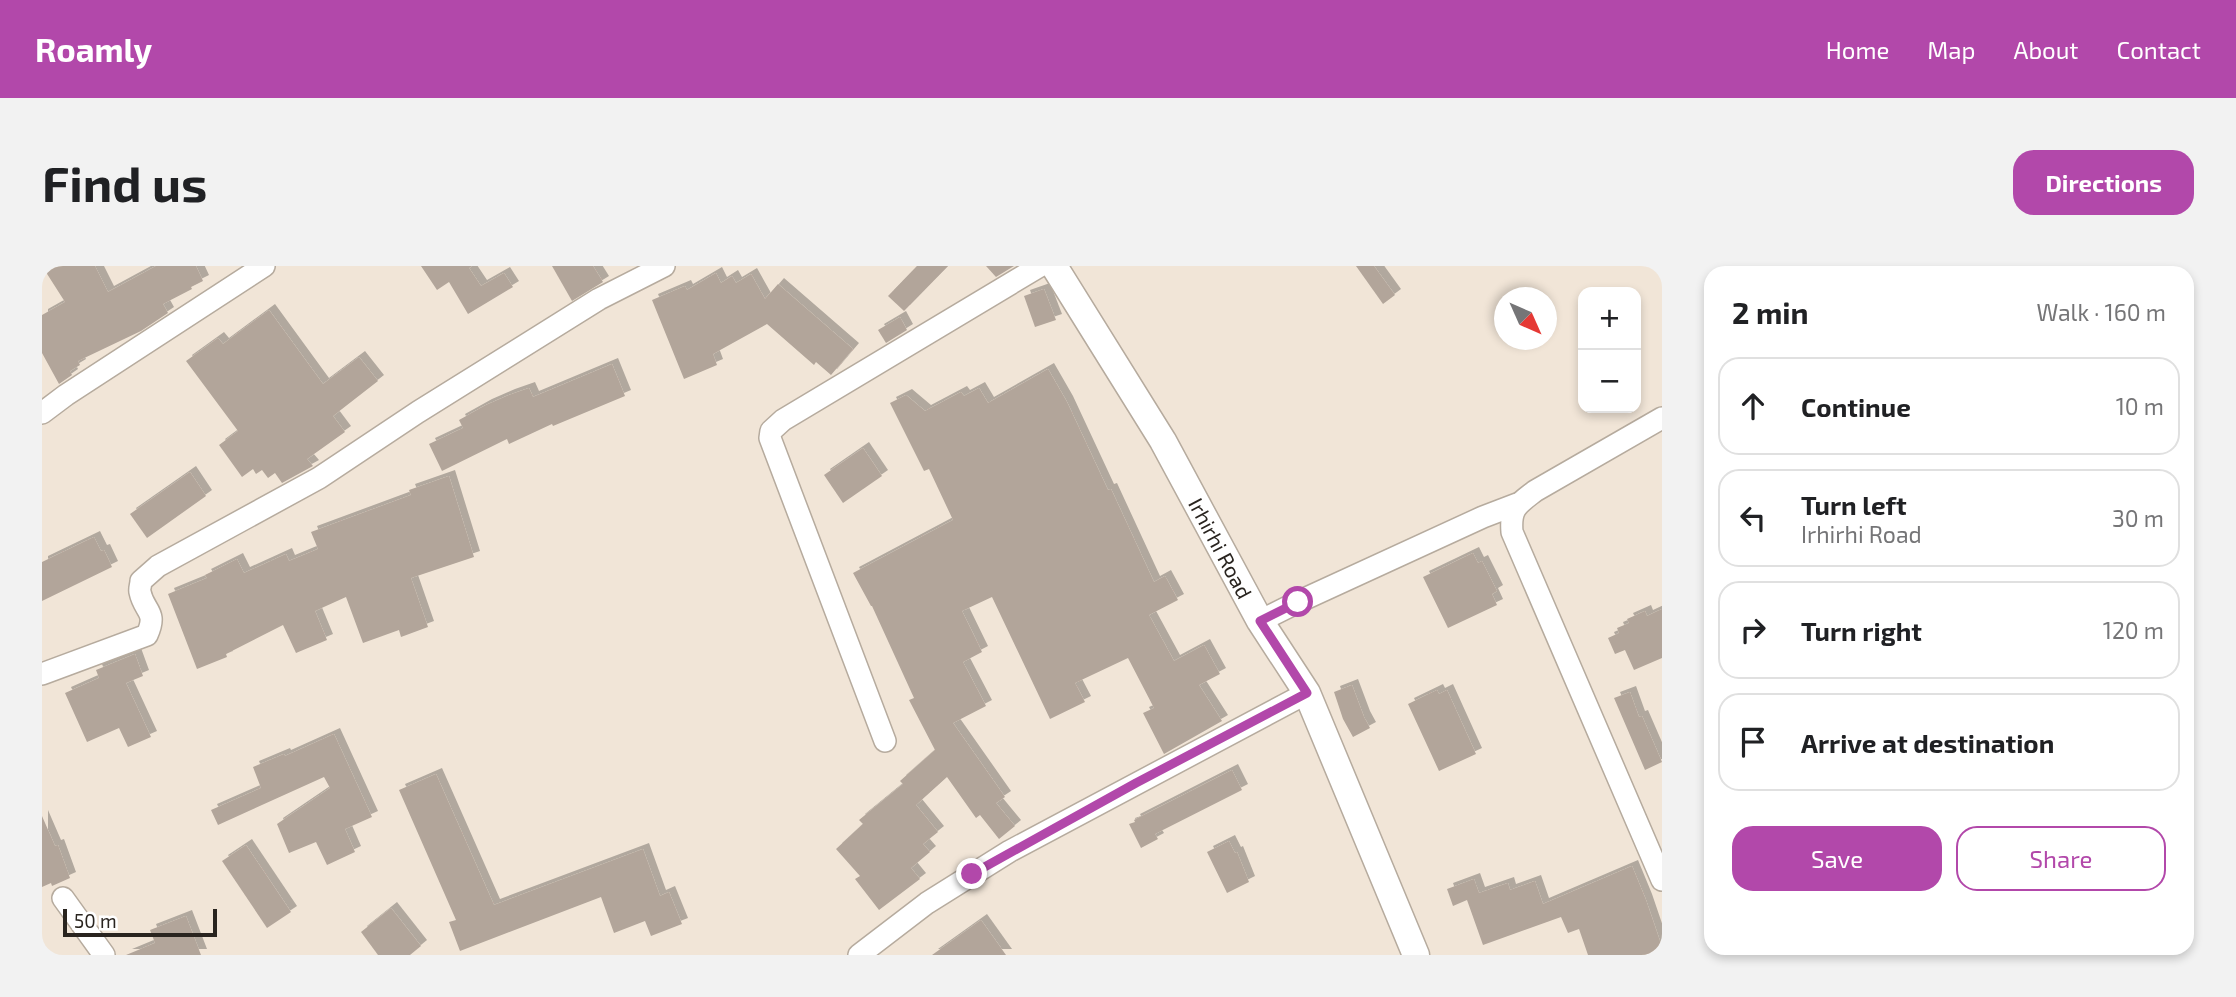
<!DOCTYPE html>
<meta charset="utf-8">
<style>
body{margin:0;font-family:"Exo 2",sans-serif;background:#f2f2f2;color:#202124}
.controls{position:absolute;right:21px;top:21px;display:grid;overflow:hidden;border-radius:14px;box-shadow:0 4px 10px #0003}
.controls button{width:63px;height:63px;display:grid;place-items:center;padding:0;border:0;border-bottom:2px solid #e0e0e0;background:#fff;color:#202124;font:35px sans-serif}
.compass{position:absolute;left:1452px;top:21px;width:63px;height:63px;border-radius:50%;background:#fff;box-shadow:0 4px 10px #0003;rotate:135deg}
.scale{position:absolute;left:21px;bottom:18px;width:154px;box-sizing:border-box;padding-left:7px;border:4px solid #29241f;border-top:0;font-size:19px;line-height:24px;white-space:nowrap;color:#29241f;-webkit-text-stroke:5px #fff;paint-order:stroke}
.stop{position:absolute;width:21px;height:21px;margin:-16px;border:5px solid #b248aa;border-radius:50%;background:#fff}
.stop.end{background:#b248aa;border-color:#fff;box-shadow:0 2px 7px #0008}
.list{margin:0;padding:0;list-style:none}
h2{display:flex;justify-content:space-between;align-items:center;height:91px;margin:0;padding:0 28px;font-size:30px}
h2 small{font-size:23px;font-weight:400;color:#757577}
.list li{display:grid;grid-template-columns:46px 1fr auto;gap:21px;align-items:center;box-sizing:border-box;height:98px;margin:0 14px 14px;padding:0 14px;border:2px solid #e0e0e0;border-radius:21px}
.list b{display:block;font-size:26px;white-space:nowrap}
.list p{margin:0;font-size:23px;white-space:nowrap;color:#757577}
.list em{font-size:23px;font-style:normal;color:#757577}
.actions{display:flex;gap:14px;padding:21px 28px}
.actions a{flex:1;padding:16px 0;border:2px solid #b248aa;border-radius:21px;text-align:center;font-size:24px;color:#b248aa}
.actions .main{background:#b248aa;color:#fff}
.icon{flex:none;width:38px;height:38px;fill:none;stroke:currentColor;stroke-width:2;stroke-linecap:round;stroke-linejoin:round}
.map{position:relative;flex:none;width:1620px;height:689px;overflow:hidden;border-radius:21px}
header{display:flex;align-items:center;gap:42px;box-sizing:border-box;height:98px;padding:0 35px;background:#b248aa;color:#fff}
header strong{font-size:33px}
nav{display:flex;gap:38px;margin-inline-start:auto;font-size:24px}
.intro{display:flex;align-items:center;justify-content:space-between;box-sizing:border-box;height:168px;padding:0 42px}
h1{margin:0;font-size:49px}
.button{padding:18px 32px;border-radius:21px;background:#b248aa;color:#fff;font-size:24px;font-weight:700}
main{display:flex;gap:42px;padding:0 42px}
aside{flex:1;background:#fff;border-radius:21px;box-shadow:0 4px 10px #0003}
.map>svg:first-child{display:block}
.building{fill:#b2a59a;filter:url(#shadow)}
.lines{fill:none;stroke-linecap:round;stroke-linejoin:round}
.minor-casing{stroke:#b6ab9e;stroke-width:24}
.tertiary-casing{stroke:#b6ab9e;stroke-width:29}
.minor{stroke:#fff;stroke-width:21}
.tertiary{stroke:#fff;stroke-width:26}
.route{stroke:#b248aa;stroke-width:9}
.labels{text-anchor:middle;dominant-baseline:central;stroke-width:7;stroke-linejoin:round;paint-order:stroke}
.street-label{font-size:21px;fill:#29241f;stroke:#fff}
</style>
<header>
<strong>Roamly</strong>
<nav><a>Home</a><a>Map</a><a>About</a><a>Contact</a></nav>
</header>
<div class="intro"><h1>Find us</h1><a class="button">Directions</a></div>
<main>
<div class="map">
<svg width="1620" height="689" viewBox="0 0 1620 689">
<defs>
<filter id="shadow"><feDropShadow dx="6" dy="-6" stdDeviation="0" flood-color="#0004"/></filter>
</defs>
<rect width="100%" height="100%" fill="#f1e5d7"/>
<g class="building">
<polygon points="0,0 53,0 66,26 114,0 154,0 161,15 149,21 150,23 121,38 126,47 99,65 36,95 38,99 28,105 30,109 17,118 0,87 0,49 23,36"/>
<polygon points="379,0 430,0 427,2 439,20 462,7 471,21 426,48 407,16 395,24"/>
<polygon points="510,0 551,0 561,16 530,35"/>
<polygon points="875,0 906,0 862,45 846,30"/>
<polygon points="944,0 972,0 954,11"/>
<polygon points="1314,0 1332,0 1353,29 1341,38"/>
<polygon points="674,7 679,17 690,10 694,17 709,8 723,33 736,18 811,83 789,109 774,96 772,99 725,58 671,88 675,99 642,113 610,34 643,20 645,24"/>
<polygon points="1002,23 1014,54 993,61 982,30"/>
<polygon points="227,44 281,118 317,91 336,115 291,150 303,166 265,193 271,200 240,217 233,207 226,212 220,204 214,208 211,203 200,211 177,179 196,165 144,95 176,72 181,78"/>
<polygon points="858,51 865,64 844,77 836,64"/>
<polygon points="570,98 583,130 511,160 510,158 467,178 465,173 400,205 387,178 421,162 417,154 444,139 467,129 487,122 491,131"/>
<polygon points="1006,103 1025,136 1066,224 1069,223 1112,316 1123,310 1136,334 1107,349 1132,395 1162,379 1178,408 1157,419 1180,455 1122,488 1101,447 1112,442 1086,392 1033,417 1043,436 1008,453 950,331 920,345 940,386 921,396 944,440 911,457 963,531 954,537 973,560 957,573 938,549 934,552 905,511 874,539 896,566 881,578 888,586 869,602 878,613 837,644 813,613 818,610 794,583 821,558 817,554 861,518 858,515 893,484 867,434 872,432 830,340 829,340 811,307 911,254 887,203 882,205 848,137 864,129 883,145 919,126 922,130 937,122 946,137"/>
<polygon points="821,182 840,210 801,237 782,209"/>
<polygon points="148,206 164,230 105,272 88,248"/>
<polygon points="407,210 432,291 369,312 386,361 359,371 357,364 321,377 304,331 273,345 285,374 254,387 241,359 184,388 185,391 155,403 126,328 165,312 163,309 195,293 202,307 244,288 247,295 276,283 269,266 369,229 367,224"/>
<polygon points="52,271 59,285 62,284 70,301 0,335 0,296"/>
<polygon points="1431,287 1436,297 1440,295 1455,325 1450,328 1455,339 1406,362 1381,311"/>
<polygon points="1620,343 1620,392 1592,404 1583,384 1573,388 1566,372 1577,367 1575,362 1587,357 1585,353 1603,345 1605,350"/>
<polygon points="93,388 101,410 84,417 109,471 86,481 77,462 45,476 23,427 57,412 54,404"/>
<polygon points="1310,419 1322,451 1328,462 1311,471 1301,453 1292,426"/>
<polygon points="1395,424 1397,428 1405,424 1434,488 1397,505 1366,438"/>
<polygon points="1588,426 1597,451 1600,450 1620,496 1603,504 1572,432"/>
<polygon points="292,468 330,551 303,563 313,586 285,599 274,576 247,587 235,558 288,522 282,511 176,559 169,544 219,522 211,501 242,488 243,490"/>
<polygon points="1190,504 1200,524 1113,568 1116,573 1099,582 1087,558 1093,556 1092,554"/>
<polygon points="394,508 452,639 601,583 618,630 627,626 640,658 609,670 603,655 572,667 559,631 418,685 407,656 414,654 357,524"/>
<polygon points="0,550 13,580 16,579 28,612 10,620 9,617 0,621"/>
<polygon points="1187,575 1193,587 1195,586 1207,616 1185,627 1165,586"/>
<polygon points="204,579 249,646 225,662 180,595"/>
<polygon points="1590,600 1604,634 1620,681 1620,689 1546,689 1537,663 1526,667 1519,651 1441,679 1425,634 1411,640 1405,623 1432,613 1437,627 1466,617 1468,624 1493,615 1501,638"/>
<polygon points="349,642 379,680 368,689 336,689 319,666"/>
<polygon points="144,650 159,689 84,689 113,677 108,664"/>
<polygon points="939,654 964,689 890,689"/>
</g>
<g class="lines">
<defs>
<g id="minor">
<polyline points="0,147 24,129 222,0"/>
<path d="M1620,152L1493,225C1475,239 1468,242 1470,266L1620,614"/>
<polyline points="1218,355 1256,336 1441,251 1475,238"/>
<path d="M0,408L105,369C116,345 102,346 98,326C97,323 99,319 99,315L116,300L277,212L376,146L557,33L622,0"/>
<polyline points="843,475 728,172 729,165 741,154 998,0"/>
<polyline points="21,632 62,689"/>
<polyline points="817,689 885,637 968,585 1265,427"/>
</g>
<polyline id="tertiary" points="1012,0 1121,175 1218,355 1265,427 1374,689"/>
</defs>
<use href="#minor" class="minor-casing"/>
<use href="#tertiary" class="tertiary-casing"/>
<use href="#minor" class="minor"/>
<use href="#tertiary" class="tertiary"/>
</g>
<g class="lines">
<polyline class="route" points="930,608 1094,517 1265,427 1218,355 1256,336"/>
</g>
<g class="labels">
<g class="street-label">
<text transform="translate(1179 282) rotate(62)">Irhirhi Road</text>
</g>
</g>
</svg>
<div class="controls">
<button>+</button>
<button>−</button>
</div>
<svg class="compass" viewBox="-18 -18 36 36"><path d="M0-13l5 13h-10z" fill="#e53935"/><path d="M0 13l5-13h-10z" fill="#757577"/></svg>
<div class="scale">50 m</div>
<div class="stop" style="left:1256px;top:336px"></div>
<div class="stop end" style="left:930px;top:608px"></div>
</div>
<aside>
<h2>2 min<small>Walk · 160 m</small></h2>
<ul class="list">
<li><svg class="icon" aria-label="ahead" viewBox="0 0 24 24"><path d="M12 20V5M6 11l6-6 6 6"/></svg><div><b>Continue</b></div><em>10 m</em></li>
<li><svg class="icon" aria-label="left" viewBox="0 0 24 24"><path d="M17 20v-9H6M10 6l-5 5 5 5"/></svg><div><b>Turn left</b><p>Irhirhi Road</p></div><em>30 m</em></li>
<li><svg class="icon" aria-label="right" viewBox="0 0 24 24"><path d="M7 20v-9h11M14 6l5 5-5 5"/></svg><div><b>Turn right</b></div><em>120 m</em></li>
<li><svg class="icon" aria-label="arrive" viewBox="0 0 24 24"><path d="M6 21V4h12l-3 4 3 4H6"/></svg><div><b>Arrive at destination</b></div></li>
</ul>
<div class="actions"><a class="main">Save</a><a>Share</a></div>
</aside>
</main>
